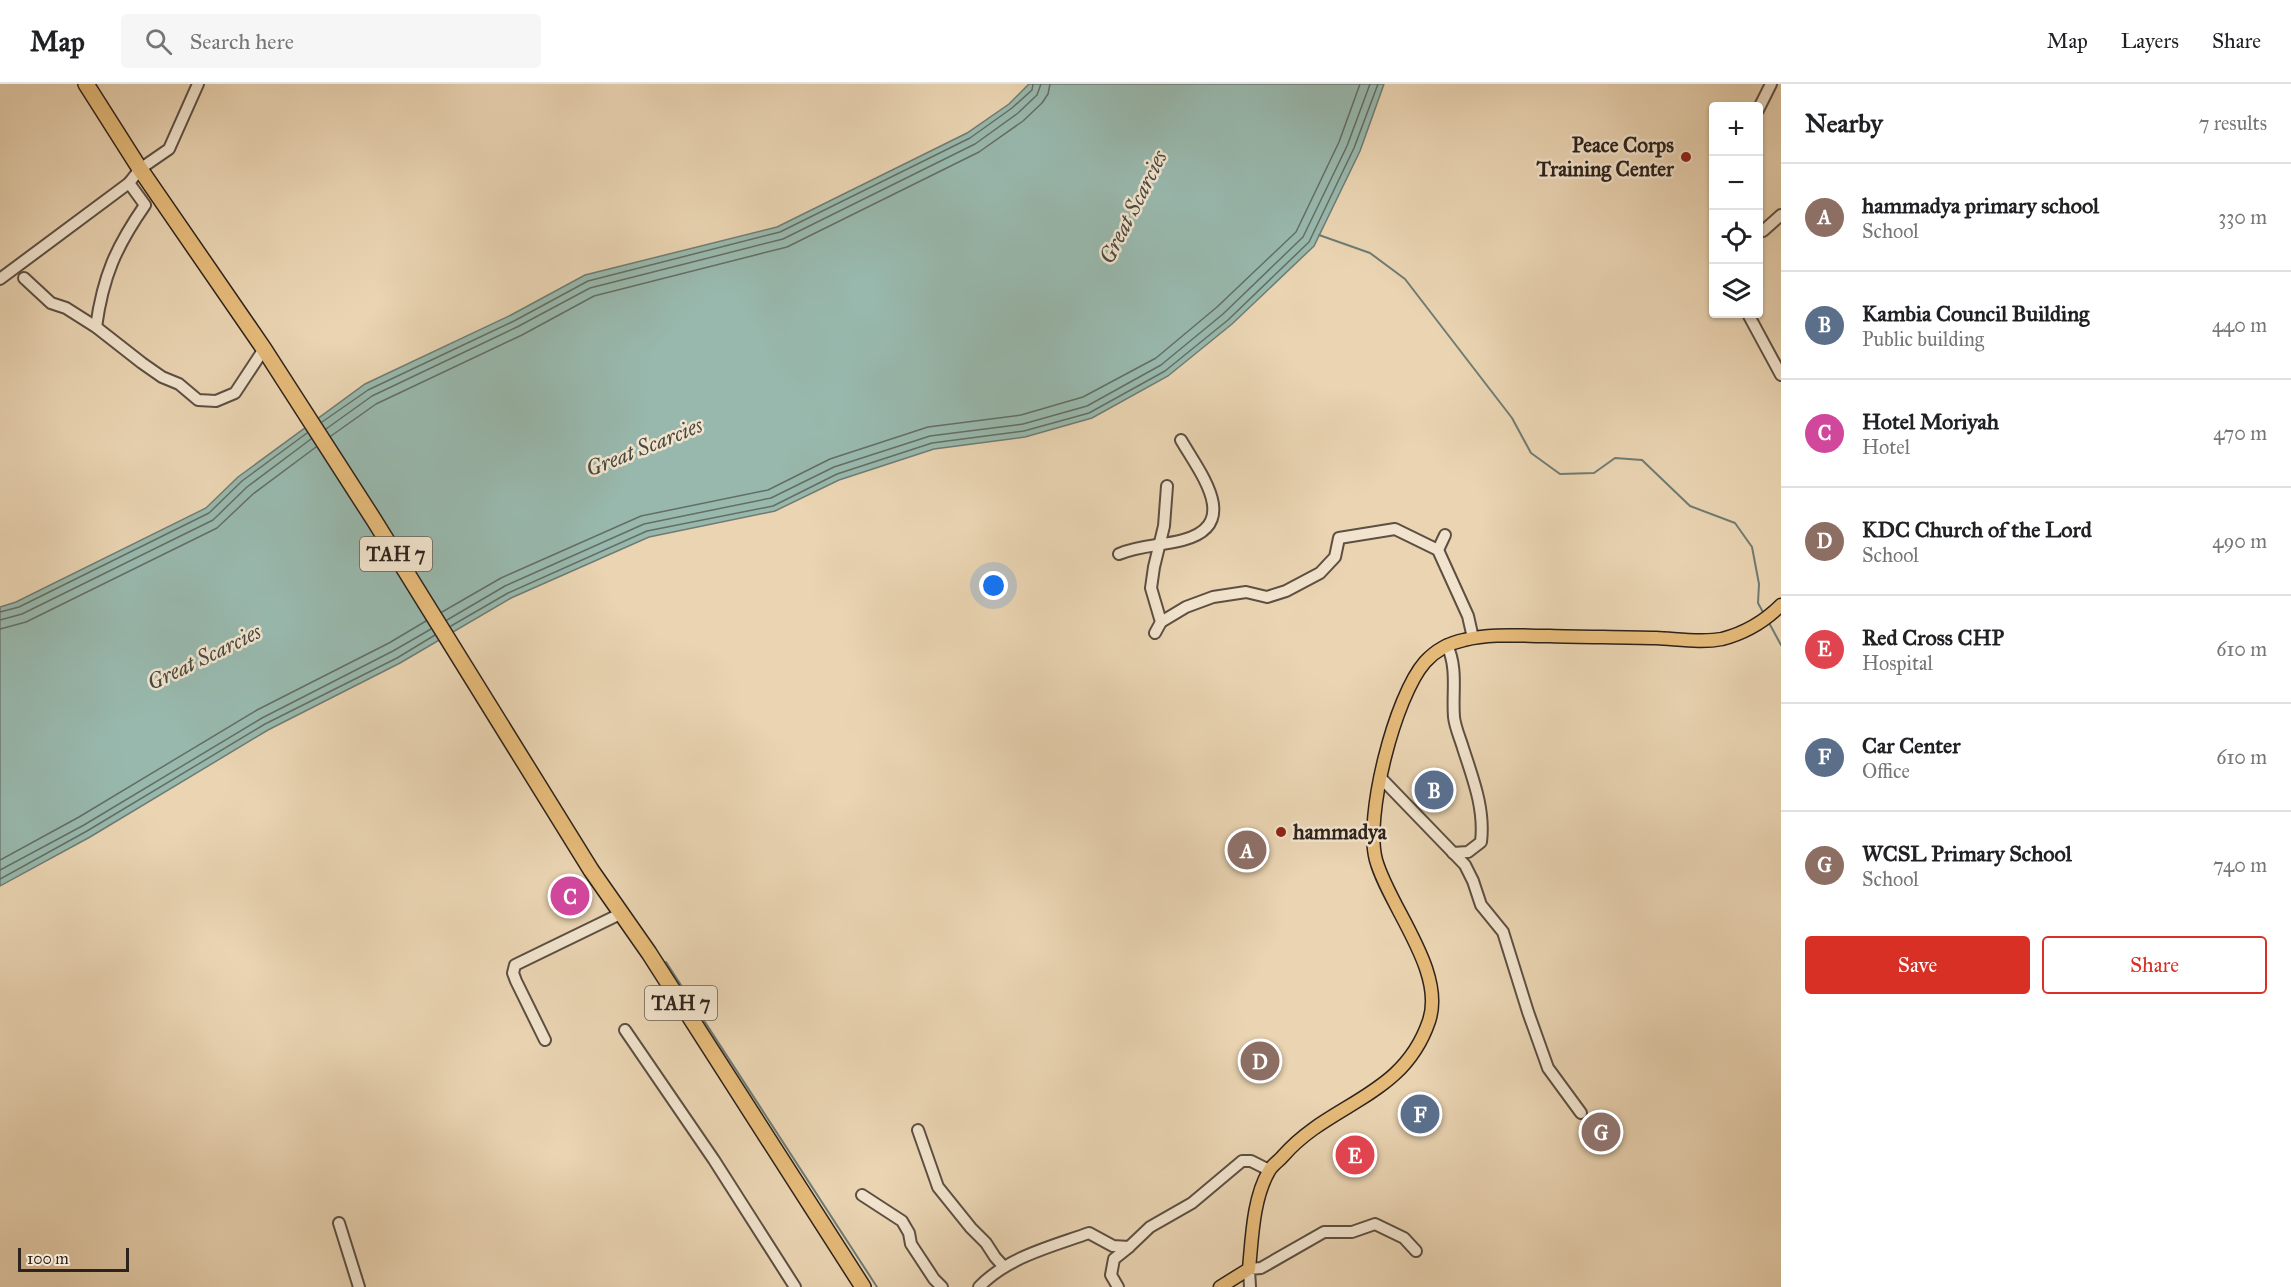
<!DOCTYPE html>
<meta charset="utf-8">
<style>
body{margin:0;font-family:"IM FELL Great Primer",serif;background:#f6f6f6;color:#202124}
.controls{position:absolute;right:18px;top:18px;display:grid;overflow:hidden;border-radius:6px;box-shadow:0 2px 4px #0004}
.controls button{width:54px;height:54px;display:grid;place-items:center;padding:0;border:0;border-bottom:2px solid #e0e0e0;background:#fff;color:#202124;font:30px sans-serif}
.scale{position:absolute;left:18px;bottom:15px;width:111px;box-sizing:border-box;padding-left:6px;border:3px solid #2e231c;border-top:0;font-size:16px;line-height:21px;white-space:nowrap;color:#2e231c;-webkit-text-stroke:4px #f1e3cd;paint-order:stroke}
.you{position:absolute;left:994px;top:502px;width:21px;height:21px;margin:-15px;border:4px solid #fff;border-radius:50%;background:#1a73e8;box-shadow:0 0 0 9px #1a73e833}
.badge{display:grid;place-items:center;width:39px;height:39px;border-radius:50%;background:#d93025;color:#fff;font-size:20px;font-weight:700}
.pin{position:absolute;translate:-50% -50%;border:3px solid #fff;box-shadow:0 2px 6px #0006}
.list{margin:0;padding:0;list-style:none}
h2{display:flex;justify-content:space-between;align-items:center;height:78px;margin:0;padding:0 24px;font-size:26px}
h2 small{font-size:20px;font-weight:400;color:#757577}
.list li{display:grid;grid-template-columns:39px 1fr auto;gap:18px;align-items:center;box-sizing:border-box;height:108px;padding:0 24px;border-top:2px solid #e0e0e0}
.list b{display:block;font-size:22px;white-space:nowrap}
.list p{margin:0;font-size:20px;white-space:nowrap;color:#757577}
.list em{font-size:20px;font-style:normal;color:#757577}
.actions{display:flex;gap:12px;padding:18px 24px}
.actions a{flex:1;padding:14px 0;border:2px solid #d93025;border-radius:6px;text-align:center;font-size:21px;color:#d93025}
.actions .main{background:#d93025;color:#fff}
.icon{flex:none;width:33px;height:33px;fill:none;stroke:currentColor;stroke-width:2;stroke-linecap:round;stroke-linejoin:round}
.map{position:relative;flex:none;width:1781px;height:1203px;overflow:hidden}
header{display:flex;align-items:center;gap:36px;box-sizing:border-box;height:84px;padding:0 30px;background:#fff;border-bottom:2px solid #e0e0e0}
header strong{font-size:28px}
nav{display:flex;gap:33px;margin-inline-start:auto;font-size:21px}
.search{width:420px;height:54px;background:#f6f6f6;display:flex;align-items:center;gap:15px;box-sizing:border-box;padding:0 21px;border-radius:6px;color:#757577;font-size:22px}
main{display:flex}
aside{flex:1;background:#fff}
.map>svg:first-child{display:block}
.water{fill:#98b8ad;stroke:#6e7c73;stroke-width:1.5}
.lines{fill:none;stroke-linecap:round;stroke-linejoin:round}
.shore{stroke:#636e64;stroke-width:1.5}
.stream{stroke:#6e7c73;stroke-width:2}
.minor-casing{stroke:#5d4f42;stroke-width:14}
.major-casing{stroke:#2e231c;stroke-width:15}
.highway-casing{stroke:#2e231c;stroke-width:18}
.minor{stroke:#f1e3cd;stroke-width:10}
.major{stroke:#e5ba79;stroke-width:12}
.highway{stroke:#e5ba79;stroke-width:15}
.poi-dot{fill:#8f2418;stroke:#f1e3cd;stroke-width:2}
.labels{text-anchor:middle;dominant-baseline:central;stroke-width:5;stroke-linejoin:round;paint-order:stroke}
.shield{fill:#f1e3cd;stroke:#685d51;stroke-width:1.5}
.shield-label{font-size:20px;font-weight:bold;fill:#2e231c}
.poi-label{font-size:21px;font-weight:bold;fill:#2e231c;stroke:#f1e3cd;text-anchor:end}
.water-label{font-size:22px;font-style:italic;fill:#484840;stroke:#f1e3cd}
</style>
<header>
<strong>Map</strong>
<div class="search"><svg class="icon" aria-label="search" viewBox="0 0 24 24"><circle cx="10" cy="10" r="6"/><path d="M15 15l6 6"/></svg>Search here</div>
<nav><a>Map</a><a>Layers</a><a>Share</a></nav>
</header>
<main>
<div class="map">
<svg width="1781" height="1203" viewBox="0 0 1781 1203">
<rect width="100%" height="100%" fill="#ead4b2"/>
<filter id="stains"><feTurbulence type="fractalNoise" baseFrequency=".00333" numOctaves="4"/><feColorMatrix values="0 0 0 0 .2 0 0 0 0 .09 0 0 0 0 .02 0 0 0 .5 -.17"/></filter>
<radialGradient id="worn" r=".72"><stop offset=".6" stop-color="#630" stop-opacity="0"/><stop offset="1" stop-color="#630" stop-opacity=".3"/></radialGradient>
<polygon class="water" points="1029,0 1384,0 1360,67 1314,162 1232,240 1168,292 1092,334 1025,353 934,365 839,396 775,427 649,453 511,514 400,579 268,646 90,753 0,802 0,523 16,518 206,424 238,393 365,300 511,231 585,191 777,143 967,49 1009,20"/>
<g class="lines">
<g class="shore">
<polyline points="322,338 368,306 514,237 588,197 780,148 970,54 1012,24 1032,6 1033,0"/>
<polyline points="326,345 372,312 517,243 590,204 783,155 975,60 1018,29 1037,11 1041,0"/>
<polyline points="331,352 376,320 522,251 594,212 787,163 979,68 1023,37 1042,19 1048,10 1050,0"/>
<polyline points="0,528 19,523 209,429 242,397 307,349"/>
<polyline points="442,528 501,494 641,432 768,406 830,375 928,343 1021,331 1083,313 1156,274 1217,223 1296,148 1339,58 1360,0"/>
<polyline points="0,536 22,530 213,436 247,403 311,355"/>
<polyline points="447,536 505,502 644,440 771,414 834,383 930,352 1023,340 1087,322 1161,281 1223,230 1303,153 1347,62 1370,0"/>
<polyline points="451,542 508,509 647,447 773,422 837,390 932,359 1024,347 1089,329 1165,287 1228,236 1309,158 1354,64 1378,0"/>
<polyline points="0,545 26,538 217,444 253,410 316,363"/>
<polyline points="0,776 79,733 257,626 389,559 426,537"/>
<polyline points="0,786 84,741 262,634 393,567 431,545"/>
<polyline points="0,795 87,747 265,640 397,574 435,551"/>
</g>
<g class="stream">
<polyline points="1319,151 1370,169 1405,195 1512,334 1531,369 1560,390 1594,389 1615,374 1642,376 1690,422 1735,439 1752,463 1759,500 1758,519 1764,530"/>
<polyline points="1768,537 1781,561"/>
<polyline points="666,878 877,1203"/>
</g>
<defs>
<g id="minor">
<polyline points="1758,26 1771,0"/>
<polyline points="1763,147 1781,131"/>
<polyline points="24,194 51,219 66,224 96,243 142,279 162,293 179,300 198,316 216,317 235,309 264,265"/>
<polyline points="0,195 129,99 140,85 169,65 198,0"/>
<polyline points="1748,230 1781,291"/>
<path d="M96,243C103,192 116,163 145,121L129,99"/>
<polyline points="1438,466 1445,451"/>
<path d="M1119,470C1140,461 1161,462 1183,456C1242,440 1200,389 1181,356"/>
<polyline points="1161,538 1186,523 1213,513 1246,508 1267,513 1286,507 1320,489 1335,473 1339,454 1395,445 1438,466 1468,532 1473,554"/>
<polyline points="1155,549 1161,538 1151,504 1154,483 1164,442 1167,402"/>
<path d="M1447,561C1458,585 1452,608 1454,633C1455,643 1460,654 1463,664C1473,695 1485,725 1481,758L1468,768L1453,769"/>
<polyline points="1380,693 1465,781 1473,797 1481,821 1503,848 1528,928 1548,984 1581,1029"/>
<polyline points="625,946 714,1076 795,1203"/>
<polyline points="545,956 516,897 513,889 515,881 620,830"/>
<polyline points="918,1046 938,1103 971,1144 986,1159 995,1173 1004,1183"/>
<polyline points="862,1111 902,1137 909,1149 911,1160 934,1195 942,1203"/>
<polyline points="339,1139 359,1203"/>
<path d="M979,1203C1008,1173 1050,1163 1089,1149L1113,1162L1129,1163L1150,1143L1192,1119L1242,1077H1251L1269,1086"/>
<polyline points="1118,1203 1111,1191 1114,1175 1129,1163"/>
<polyline points="1250,1203 1249,1185 1261,1184 1324,1148 1352,1148 1375,1140 1404,1154 1416,1167"/>
</g>
<path id="major" d="M1220,1203L1249,1185C1252,1154 1253,1114 1269,1087C1272,1081 1279,1077 1283,1072C1330,1018 1403,1014 1429,937C1446,887 1389,823 1376,776C1364,733 1395,612 1425,578C1435,567 1449,559 1464,556C1492,549 1521,552 1550,552C1585,553 1621,553 1656,554C1678,555 1701,559 1722,555C1745,549 1764,538 1781,521"/>
<polyline id="highway" points="86,0 140,85 264,265 374,436 591,786 649,869 863,1203"/>
</defs>
<use href="#minor" class="minor-casing"/>
<use href="#major" class="major-casing"/>
<use href="#highway" class="highway-casing"/>
<use href="#minor" class="minor"/>
<use href="#major" class="major"/>
<use href="#highway" class="highway"/>
</g>
<g class="poi-dot">
<circle cx="1686" cy="73" r="6"/>
<circle cx="1281" cy="748" r="6"/>
</g>
<g class="labels">
<g class="shield">
<rect x="360" y="453" width="72" height="34" rx="4.5"/>
<rect x="645" y="902" width="72" height="34" rx="4.5"/>
</g>
<g class="shield-label">
<text x="396" y="470">TAH 7</text>
<text x="681" y="919">TAH 7</text>
</g>
<g class="poi-label">
<text x="1674" y="61">Peace Corps<tspan x="1674" dy="24">Training Center</tspan></text>
<text x="1293" y="748" text-anchor="start">hammadya</text>
</g>
<g class="water-label">
<text transform="translate(1133 123) rotate(-63)">Great Scarcies</text>
<text transform="translate(644 363) rotate(-22)">Great Scarcies</text>
<text transform="translate(204 573) rotate(-26)">Great Scarcies</text>
</g>
</g>
<rect width="100%" height="100%" filter="url(#stains)"/>
<rect width="100%" height="100%" fill="url(#worn)"/>
</svg>
<div class="controls">
<button>+</button>
<button>−</button>
<button><svg class="icon" aria-label="locate" viewBox="0 0 24 24"><circle cx="12" cy="12" r="6"/><path d="M12 2v4M12 18v4M2 12h4M18 12h4"/></svg></button>
<button><svg class="icon" aria-label="layers" viewBox="0 0 24 24"><path d="M12 4l9 5-9 5-9-5zM3 14l9 5 9-5"/></svg></button>
</div>
<div class="scale">100 m</div>
<div class="you"></div>
<div class="pin badge" style="left:1247px;top:766px;background:#8d6e63">A</div>
<div class="pin badge" style="left:1434px;top:706px;background:#5c6f8a">B</div>
<div class="pin badge" style="left:570px;top:812px;background:#d1479c">C</div>
<div class="pin badge" style="left:1260px;top:977px;background:#8d6e63">D</div>
<div class="pin badge" style="left:1355px;top:1071px;background:#e0444e">E</div>
<div class="pin badge" style="left:1420px;top:1030px;background:#5c6f8a">F</div>
<div class="pin badge" style="left:1601px;top:1048px;background:#8d6e63">G</div>
</div>
<aside>
<h2>Nearby<small>7 results</small></h2>
<ul class="list">
<li><span class="badge" style="background:#8d6e63">A</span><div><b>hammadya primary school</b><p>School</p></div><em>330 m</em></li>
<li><span class="badge" style="background:#5c6f8a">B</span><div><b>Kambia Council Building</b><p>Public building</p></div><em>440 m</em></li>
<li><span class="badge" style="background:#d1479c">C</span><div><b>Hotel Moriyah</b><p>Hotel</p></div><em>470 m</em></li>
<li><span class="badge" style="background:#8d6e63">D</span><div><b>KDC Church of the Lord</b><p>School</p></div><em>490 m</em></li>
<li><span class="badge" style="background:#e0444e">E</span><div><b>Red Cross CHP</b><p>Hospital</p></div><em>610 m</em></li>
<li><span class="badge" style="background:#5c6f8a">F</span><div><b>Car Center</b><p>Office</p></div><em>610 m</em></li>
<li><span class="badge" style="background:#8d6e63">G</span><div><b>WCSL Primary School</b><p>School</p></div><em>740 m</em></li>
</ul>
<div class="actions"><a class="main">Save</a><a>Share</a></div>
</aside>
</main>
